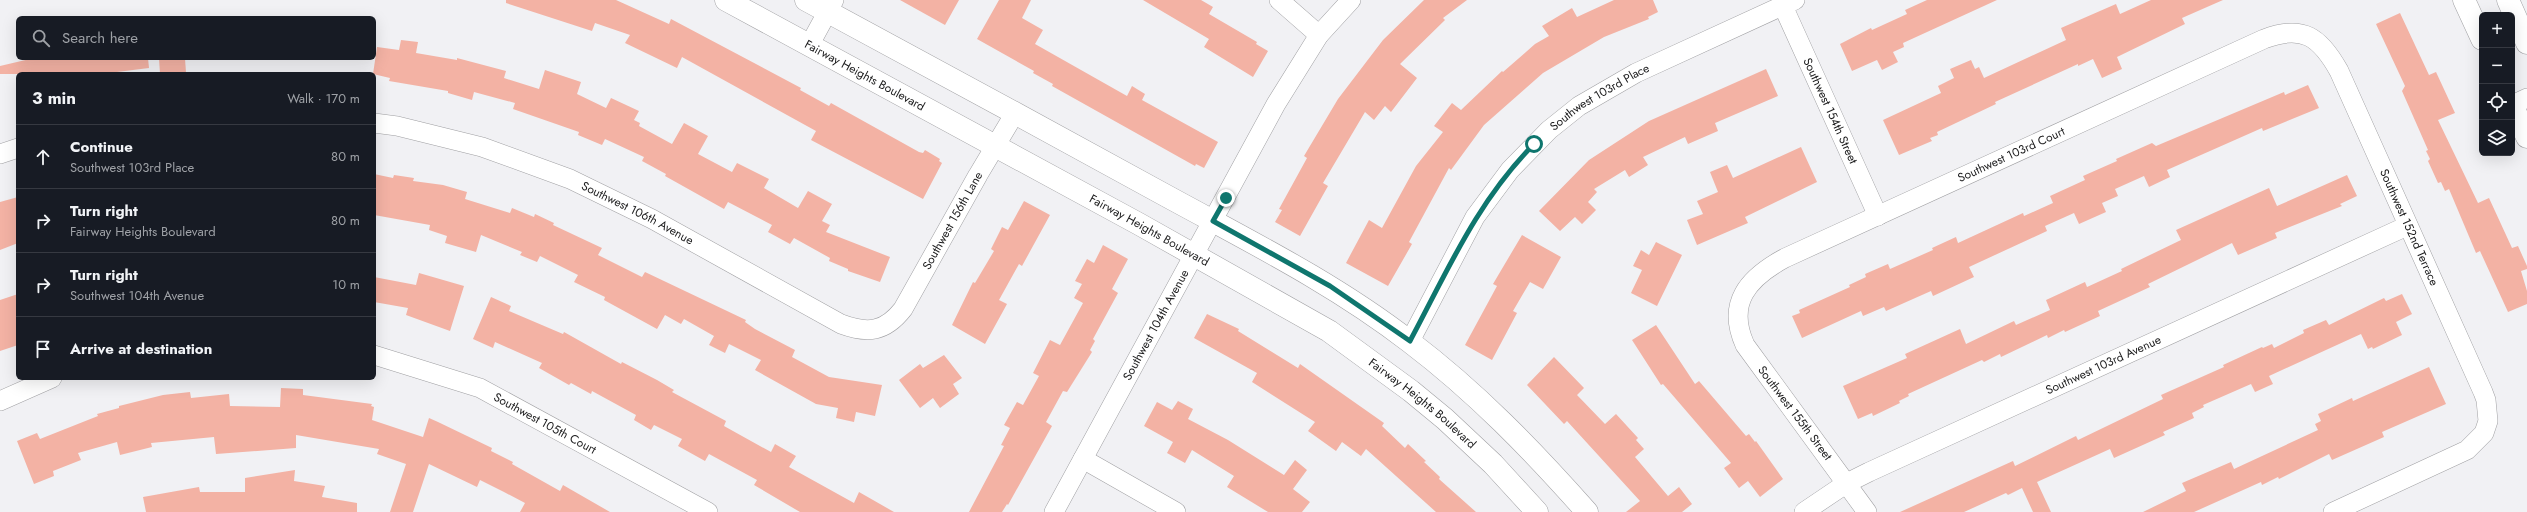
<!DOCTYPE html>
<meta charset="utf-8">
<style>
body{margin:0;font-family:Jost,sans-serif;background:#242831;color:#f1f3f6}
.controls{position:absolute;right:12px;top:12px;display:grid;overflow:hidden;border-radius:6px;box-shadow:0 4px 16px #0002}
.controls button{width:36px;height:36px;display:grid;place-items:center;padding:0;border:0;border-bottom:1px solid #363941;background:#171b24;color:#f1f3f6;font:20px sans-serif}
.stop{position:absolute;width:12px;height:12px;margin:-9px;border:3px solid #0f766e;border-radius:50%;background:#fff}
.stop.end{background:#0f766e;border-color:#fff;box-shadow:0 1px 4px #0008}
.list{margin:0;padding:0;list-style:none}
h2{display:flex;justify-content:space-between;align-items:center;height:52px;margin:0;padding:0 16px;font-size:17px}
h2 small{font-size:13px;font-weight:400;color:#9ea1a6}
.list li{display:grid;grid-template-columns:26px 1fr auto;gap:12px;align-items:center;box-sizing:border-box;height:64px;padding:0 16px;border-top:1px solid #363941}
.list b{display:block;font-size:15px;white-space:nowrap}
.list p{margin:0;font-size:13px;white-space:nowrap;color:#9ea1a6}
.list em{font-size:13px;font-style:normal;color:#9ea1a6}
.icon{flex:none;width:22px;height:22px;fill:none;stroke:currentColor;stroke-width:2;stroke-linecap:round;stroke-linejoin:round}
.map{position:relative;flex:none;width:2527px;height:512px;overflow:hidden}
.search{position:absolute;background:#171b24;box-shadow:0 4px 16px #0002;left:16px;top:16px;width:360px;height:44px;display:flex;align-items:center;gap:10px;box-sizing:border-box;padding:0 14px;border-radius:6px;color:#9ea1a6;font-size:15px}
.panel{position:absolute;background:#171b24;box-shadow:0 4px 16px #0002;left:16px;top:72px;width:360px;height:308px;border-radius:6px}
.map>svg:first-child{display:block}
.building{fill:#f3b2a4}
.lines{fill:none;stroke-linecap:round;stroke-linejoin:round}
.minor-casing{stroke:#a0a0a3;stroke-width:20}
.tertiary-casing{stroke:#a0a0a3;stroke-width:23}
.primary-casing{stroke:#a0a0a3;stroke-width:23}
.minor{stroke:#fff;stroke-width:19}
.tertiary{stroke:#fff;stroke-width:22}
.primary{stroke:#fff;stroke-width:22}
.route{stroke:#0f766e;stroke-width:5}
.labels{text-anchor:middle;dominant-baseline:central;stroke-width:3;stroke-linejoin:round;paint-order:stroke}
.street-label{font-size:12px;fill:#1a1a1b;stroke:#fff}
</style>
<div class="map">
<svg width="2527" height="512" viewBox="0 0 2527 512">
<rect width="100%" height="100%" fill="#f1f1f4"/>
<g class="building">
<polygon points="506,0 616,0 669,24 671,19 801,88 800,90 829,106 831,103 919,152 923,153 925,150 940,159 939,161 942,163 923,199 811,140 816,131 682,57 677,68 625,43 630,35 595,23 592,31 506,3"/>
<polygon points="900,0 959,0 945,25"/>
<polygon points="999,0 1031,0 1022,18 1043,30 1035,44 1127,96 1132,86 1145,94 1142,100 1218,142 1204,168 1196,164 1195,166 1052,86 1053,84 1033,73 1034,71 977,39"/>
<polygon points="1143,0 1201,0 1213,7 1209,14 1257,42 1256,44 1268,51 1253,77 1204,47 1209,39"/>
<polygon points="1424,0 1467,0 1443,18 1445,20 1400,64 1417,78 1391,112 1385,106 1374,120 1365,112 1323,183 1328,186 1300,236 1275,222 1282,210 1279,209 1307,158 1304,156 1338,99 1383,40"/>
<polygon points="1614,0 1653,0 1658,12 1648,17 1649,19 1604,37 1543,73 1484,125 1451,170 1449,168 1409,242 1412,244 1388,286 1346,263 1369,220 1382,228 1416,166 1443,132 1434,126 1452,103 1461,110 1502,71 1503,72 1535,44 1549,36 1542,26 1572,8 1577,17"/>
<polygon points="1927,0 1997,0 1903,43 1904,47 1893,52 1898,62 1882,70 1877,60 1852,71 1840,44 1871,28 1872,30 1907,14 1905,10"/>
<polygon points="2151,0 2223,0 2182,18 2185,24 2117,57 2122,69 2102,78 2093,59 2078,66 2078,64 1995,102 1996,104 1937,132 1938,135 1930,138 1932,141 1899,155 1883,120 1941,93 1938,86 1954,78 1950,69 1971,60 1975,69 1979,67 1984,78 2066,40 2061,28 2116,4 2120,14"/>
<polygon points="2400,13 2429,75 2436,72 2455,113 2438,120 2478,203 2489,198 2512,248 2518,246 2527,266 2527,269 2521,271 2527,291 2527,304 2508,312 2480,251 2476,253 2449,189 2445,191 2441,182 2438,183 2428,161 2430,159 2426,151 2428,150 2402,91 2405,86 2376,24"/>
<polygon points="401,40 418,42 416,53 457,60 457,58 506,71 504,78 539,89 545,70 581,82 577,94 606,108 611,98 639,111 634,120 640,123 639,126 672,144 684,123 708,136 698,154 732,172 737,163 769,179 764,188 798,208 808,191 832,204 822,221 830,225 826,232 890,257 880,282 848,271 848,269 829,261 830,258 794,238 790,244 768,232 772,225 728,202 724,209 665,176 666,174 642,161 644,157 605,139 602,145 578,135 579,132 513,109 515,103 474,92 472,100 448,93 448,91 389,81 390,78 373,74 377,47 399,50"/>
<polygon points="34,58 148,58 149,68 117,72 118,74 0,74 0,66"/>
<polygon points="159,58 185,58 186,73 160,74"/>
<polygon points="1766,69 1778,96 1715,123 1718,131 1688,144 1685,137 1643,157 1648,165 1629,177 1625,170 1594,189 1597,192 1588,202 1596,210 1582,224 1575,217 1560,231 1539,211 1589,160 1649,121"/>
<polygon points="2308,85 2319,108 2263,131 2262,128 2167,170 2170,177 2149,187 2144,176 2115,189 2118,196 2102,203 2106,212 2079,224 2074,213 2045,226 2047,231 1969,267 1974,277 1933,296 1931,291 1886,311 1884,307 1863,316 1861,311 1802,338 1792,316 1800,313 1799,310 1850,287 1849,285 1866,277 1865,274 1888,264 1890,269 1933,250 1932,248 1956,237 1958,243 2023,213 2024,216 2053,203 2050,196 2085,180 2083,176 2117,161 2116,159 2152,143 2156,146 2284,92 2285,95"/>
<polygon points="1801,147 1817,182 1745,217 1748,223 1697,245 1687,220 1703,214 1697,201 1718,192 1710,172 1727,165 1733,178"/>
<polygon points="374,174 393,178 394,175 414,178 413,181 443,185 467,192 465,199 510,213 512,208 534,217 535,214 554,223 553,225 602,248 598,255 642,277 645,272 746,320 745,322 755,329 795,350 792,357 829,377 882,385 875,416 856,412 854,422 836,418 838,408 816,404 755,370 761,360 729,344 725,353 709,345 714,336 684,319 681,324 665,315 657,329 604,300 605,297 574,282 578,275 540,256 537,262 520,255 522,252 481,235 476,252 445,243 447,236 429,230 430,225 374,215"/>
<polygon points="2347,175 2357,196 2340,204 2342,206 2275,233 2277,238 2238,255 2232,243 2148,284 2150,287 2098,311 2100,316 2065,332 2064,330 2048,338 2047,335 2001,357 2000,354 1984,362 1982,360 1908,394 1909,396 1899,401 1900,403 1873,416 1872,413 1858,419 1843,386 1907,358 1905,354 1960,329 1966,344 2014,321 2016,325 2050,310 2046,300 2085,282 2087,287 2122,271 2121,269 2181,240 2176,230 2269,188 2277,206"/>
<polygon points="18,197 18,243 0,250 0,202"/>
<polygon points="1024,201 1050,215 1022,266 1019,264 999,300 1007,304 985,344 952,325 973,282 975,283 994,251 991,249 1002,227 1008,230"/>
<polygon points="1522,235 1561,257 1543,289 1530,282 1513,311 1517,313 1492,360 1465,345 1497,286 1493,284"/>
<polygon points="1656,242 1682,255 1657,306 1631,293 1642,270 1633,266 1641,250 1649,255"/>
<polygon points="1103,245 1128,259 1112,289 1118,293 1093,339 1095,341 1090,350 1092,352 1067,392 1063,391 1046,422 1052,426 1008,505 1007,504 1002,512 969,512 1004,446 1001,445 1010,428 1004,425 1017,402 1023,405 1039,376 1033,373 1050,340 1060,345 1083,303 1074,298 1082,284 1075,281 1087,259 1094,263"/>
<polygon points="419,273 464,286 450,331 406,315 408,308 374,302 374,277 416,285"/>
<polygon points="18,294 18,345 0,351 0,300"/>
<polygon points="2402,294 2412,314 2396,322 2402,335 2373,349 2372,347 2368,349 2361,334 2269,376 2273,384 2255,392 2251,384 2203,405 2204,407 2192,413 2194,418 2163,432 2165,435 2114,458 2110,449 2037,482 2051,512 2033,512 2022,488 2008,495 2006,493 1964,512 1900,512 2013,461 2015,466 2076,436 2078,440 2163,399 2161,395 2224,367 2223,365 2262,347 2263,348 2272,344 2274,348 2304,333 2303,330 2326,320 2329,325 2384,298 2386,301"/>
<polygon points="491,297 511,306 509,311 563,334 564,332 621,364 622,362 657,380 674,390 672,392 726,421 724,426 771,452 775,444 796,456 789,467 854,503 859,492 894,512 800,512 754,485 757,480 709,454 705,461 678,446 682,439 654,425 651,430 634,420 636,415 592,391 591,394 571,383 569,385 539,368 542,363 495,342 493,348 473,339"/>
<polygon points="1207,314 1239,329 1238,331 1298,368 1300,364 1384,423 1382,426 1405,448 1408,444 1426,461 1424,462 1440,477 1439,479 1476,512 1436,512 1366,449 1361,456 1342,442 1336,451 1308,431 1315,422 1252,382 1257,373 1194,338"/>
<polygon points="1656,325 1695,384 1699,381 1746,436 1749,434 1755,442 1756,441 1783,479 1760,497 1748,481 1739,488 1724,468 1731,463 1663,384 1661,385 1632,340"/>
<polygon points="944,355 962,378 953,384 959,394 940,408 933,398 920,408 899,380 920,364 923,368"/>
<polygon points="1554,357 1584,388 1577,395 1605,424 1616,414 1638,438 1636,440 1644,449 1635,457 1668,496 1679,487 1692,504 1682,512 1626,512 1640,501 1567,421 1564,424 1527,385"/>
<polygon points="2429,367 2446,404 2382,432 2384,437 2332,460 2329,454 2279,479 2278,477 2262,485 2261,482 2194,512 2143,512 2186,491 2182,483 2231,462 2234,469 2318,430 2315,424 2321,421 2318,414 2352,398 2353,401"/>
<polygon points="281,388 303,389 303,395 372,404 371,406 374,407 372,420 423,437 429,418 438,422 492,448 491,451 513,462 512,464 560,491 563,485 610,512 520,512 525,503 504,492 480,480 477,487 429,464 413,512 390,512 406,464 377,454 379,449 296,435 296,448 216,454 214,437 151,443 152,447 120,455 117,442 78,453 81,460 53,471 54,476 34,484 17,441 37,433 40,439 98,416 97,414 119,408 119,406 163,395 190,392 191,398 229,394 230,406 280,407"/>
<polygon points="1178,401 1193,409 1188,419 1228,440 1284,475 1295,460 1307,470 1293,489 1310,502 1302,512 1268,512 1227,487 1234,476 1192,450 1185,463 1167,453 1173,442 1144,426 1157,402 1172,410"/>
<polygon points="295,470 294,481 325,486 322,497 357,503 357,512 146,512 143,497 199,487 200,492 245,492 245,478"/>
</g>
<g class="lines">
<defs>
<g id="minor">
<polyline points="1279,0 1319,35"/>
<path id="s1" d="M1783,6L1878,216"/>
<polyline points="810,44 834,0"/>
<polyline points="2512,105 2527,98"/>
<path id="s2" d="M374,123L397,126L482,147L570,179L652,219L841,324C868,334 885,332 903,309L978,175L1015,113"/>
<polyline points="0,154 18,148"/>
<path id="s3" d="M1410,341L1475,217L1510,170L1549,130L1579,106L1636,73L1795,0"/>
<path id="s4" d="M374,355L480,388L708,512"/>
<polyline points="0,401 52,378"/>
<polyline points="1083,459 1176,512"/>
<path id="s5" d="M1054,512L1276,104L1319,35L1351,0"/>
<path id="s6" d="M1804,512L1847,483L1869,472L2407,226"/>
<path id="s7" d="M1867,512L1745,345C1726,303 1748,278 1785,258L2264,39C2303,24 2320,37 2339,71L2483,392L2486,400L2488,421L2484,433L2467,450L2333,512"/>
</g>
<g id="tertiary">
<path id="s8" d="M726,0L1139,224L1329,331L1411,391L1445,419L1493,464L1537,512"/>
<path d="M806,0C926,64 1044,129 1163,194C1247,240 1334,283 1410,342C1476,392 1532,450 1587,512"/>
</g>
<g id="primary">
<polyline points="2464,0 2482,39"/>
<polyline points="2508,0 2527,43"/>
<polyline points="2512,105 2527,137"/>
</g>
</defs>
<use href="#minor" class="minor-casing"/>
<use href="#tertiary" class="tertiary-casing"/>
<use href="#primary" class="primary-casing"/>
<use href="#minor" class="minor"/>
<use href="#tertiary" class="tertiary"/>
<use href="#primary" class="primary"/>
</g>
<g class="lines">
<path class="route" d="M1226,198L1213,221L1330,286L1410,341C1448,270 1476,203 1534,144"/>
</g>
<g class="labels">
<g class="street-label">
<text stroke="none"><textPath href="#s8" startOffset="158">Fairway Heights Boulevard</textPath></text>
<text stroke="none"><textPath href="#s3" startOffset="315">Southwest 103rd Place</textPath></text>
<text stroke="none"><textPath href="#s1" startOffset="115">Southwest 154th Street</textPath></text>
<text stroke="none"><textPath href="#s7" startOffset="564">Southwest 103rd Court</textPath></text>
<text stroke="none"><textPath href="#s2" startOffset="280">Southwest 106th Avenue</textPath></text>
<text stroke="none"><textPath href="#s2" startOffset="683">Southwest 156th Lane</textPath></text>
<text stroke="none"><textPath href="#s7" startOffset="1106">Southwest 152nd Terrace</textPath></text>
<text stroke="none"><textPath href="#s8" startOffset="482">Fairway Heights Boulevard</textPath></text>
<text stroke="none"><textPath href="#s5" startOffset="213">Southwest 104th Avenue</textPath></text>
<text stroke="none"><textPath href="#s6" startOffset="334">Southwest 103rd Avenue</textPath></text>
<text stroke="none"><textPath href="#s8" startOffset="806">Fairway Heights Boulevard</textPath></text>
<text transform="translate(1795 413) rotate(53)">Southwest 155th Street</text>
<text stroke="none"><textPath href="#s4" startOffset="185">Southwest 105th Court</textPath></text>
</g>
</g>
</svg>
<div class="controls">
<button>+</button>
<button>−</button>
<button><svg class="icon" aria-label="locate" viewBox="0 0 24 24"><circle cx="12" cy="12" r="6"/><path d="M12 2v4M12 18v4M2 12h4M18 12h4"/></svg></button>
<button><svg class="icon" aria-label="layers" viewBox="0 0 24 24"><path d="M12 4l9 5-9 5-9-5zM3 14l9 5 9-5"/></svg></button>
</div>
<div class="stop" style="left:1534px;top:144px"></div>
<div class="stop end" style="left:1226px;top:198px"></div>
<div class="search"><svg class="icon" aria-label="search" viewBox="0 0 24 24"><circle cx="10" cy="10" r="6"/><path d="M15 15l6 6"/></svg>Search here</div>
<section class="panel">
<h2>3 min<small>Walk · 170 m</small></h2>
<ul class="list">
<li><svg class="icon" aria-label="ahead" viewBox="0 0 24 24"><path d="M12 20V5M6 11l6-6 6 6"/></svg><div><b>Continue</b><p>Southwest 103rd Place</p></div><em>80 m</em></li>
<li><svg class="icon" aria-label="right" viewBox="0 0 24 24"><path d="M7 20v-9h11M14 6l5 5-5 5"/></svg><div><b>Turn right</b><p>Fairway Heights Boulevard</p></div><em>80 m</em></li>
<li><svg class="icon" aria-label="right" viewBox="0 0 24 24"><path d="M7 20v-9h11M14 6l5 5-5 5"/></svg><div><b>Turn right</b><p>Southwest 104th Avenue</p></div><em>10 m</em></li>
<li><svg class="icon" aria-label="arrive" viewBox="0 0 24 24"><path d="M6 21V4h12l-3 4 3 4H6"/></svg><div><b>Arrive at destination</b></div></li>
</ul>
</section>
</div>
